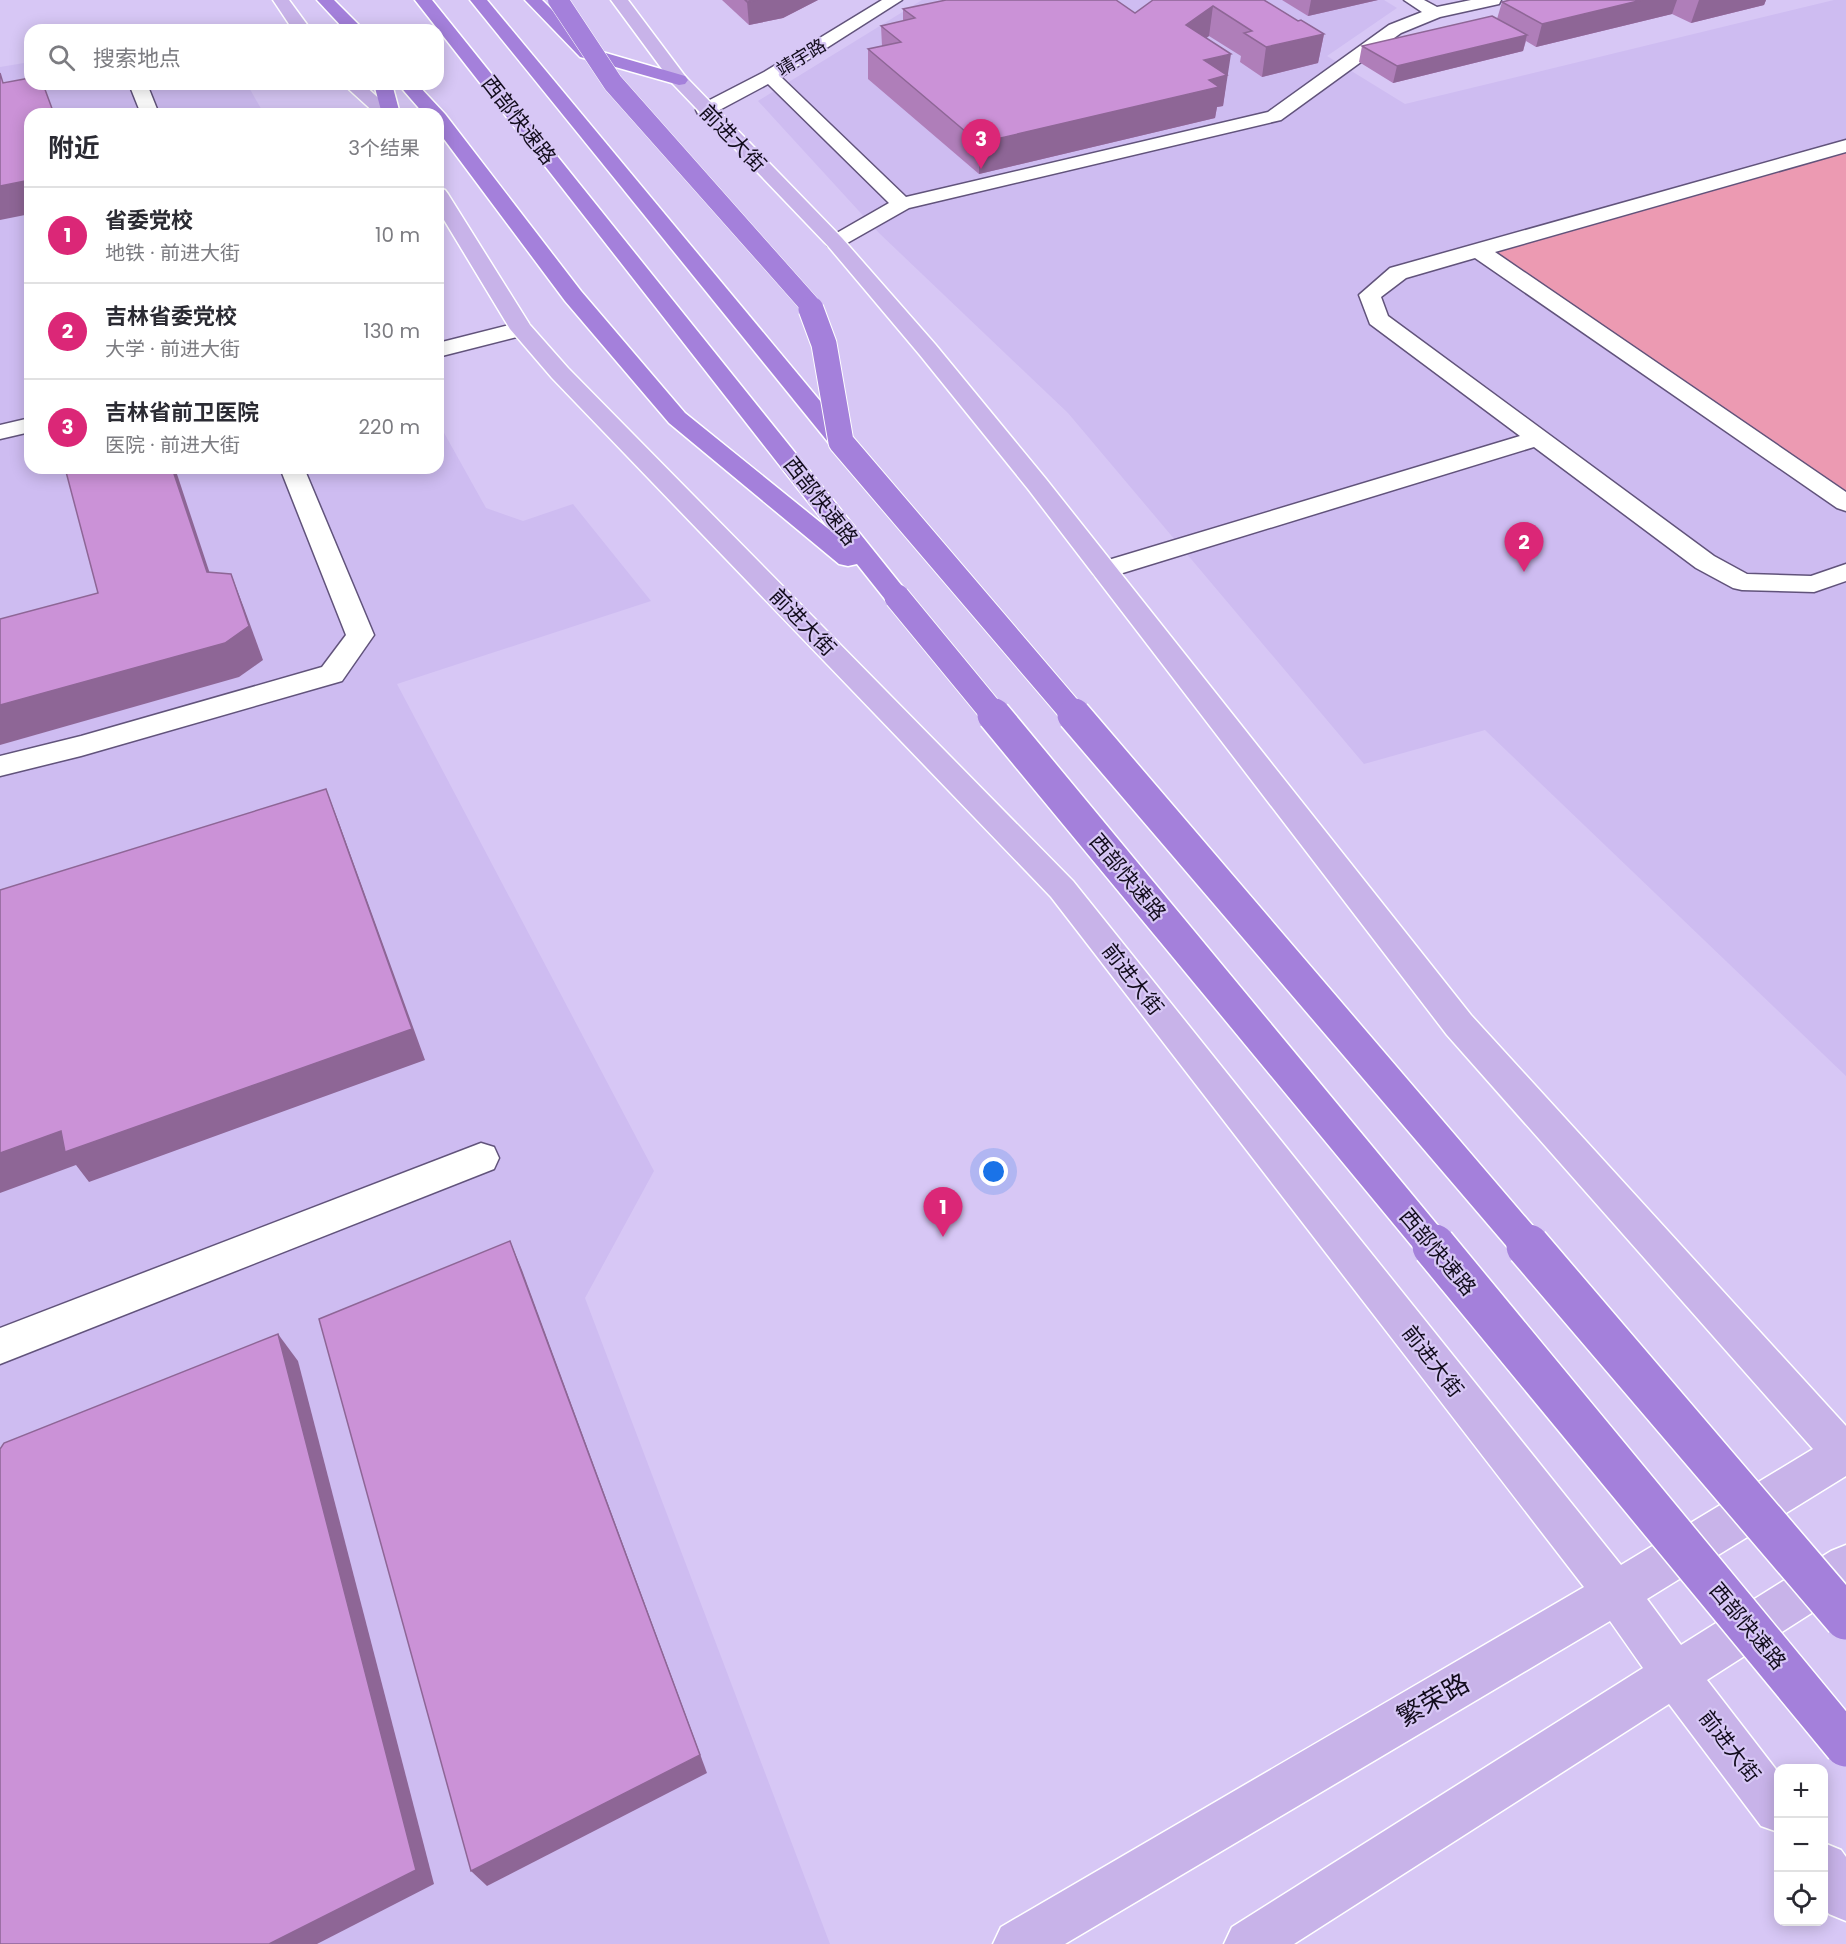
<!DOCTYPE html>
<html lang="zh">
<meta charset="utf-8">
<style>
body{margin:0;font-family:Poppins,"Noto Sans SC",sans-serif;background:#f7f7f7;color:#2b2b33}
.controls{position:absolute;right:18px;bottom:18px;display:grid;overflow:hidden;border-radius:12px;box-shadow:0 3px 15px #0003}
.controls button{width:54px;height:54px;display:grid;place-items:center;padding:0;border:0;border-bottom:2px solid #e1e1e2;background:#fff;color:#2b2b33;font:30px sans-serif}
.you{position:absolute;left:994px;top:1172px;width:21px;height:21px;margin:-15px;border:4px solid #fff;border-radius:50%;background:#1a73e8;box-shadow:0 0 0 9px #1a73e833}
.badge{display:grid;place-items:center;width:39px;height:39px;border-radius:50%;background:#db2777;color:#fff;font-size:20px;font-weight:700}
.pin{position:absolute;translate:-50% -50px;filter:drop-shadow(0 2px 3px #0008)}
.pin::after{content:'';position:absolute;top:32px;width:21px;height:18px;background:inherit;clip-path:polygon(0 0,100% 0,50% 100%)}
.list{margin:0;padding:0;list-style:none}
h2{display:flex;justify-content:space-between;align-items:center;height:78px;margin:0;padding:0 24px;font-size:26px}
h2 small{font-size:20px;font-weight:400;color:#7c7c81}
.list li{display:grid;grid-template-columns:39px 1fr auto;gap:18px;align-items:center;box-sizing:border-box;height:96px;padding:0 24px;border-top:2px solid #e1e1e2}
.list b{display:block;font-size:22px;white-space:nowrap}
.list p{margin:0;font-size:20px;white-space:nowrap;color:#7c7c81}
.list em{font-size:20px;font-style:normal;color:#7c7c81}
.icon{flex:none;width:33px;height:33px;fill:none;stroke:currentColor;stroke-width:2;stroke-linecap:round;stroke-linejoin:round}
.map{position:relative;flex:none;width:1846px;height:1944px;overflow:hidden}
.search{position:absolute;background:#fff;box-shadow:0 3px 15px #0003;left:24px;top:24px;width:420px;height:66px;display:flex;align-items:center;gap:15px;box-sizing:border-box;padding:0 21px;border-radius:18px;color:#7c7c81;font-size:22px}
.panel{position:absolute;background:#fff;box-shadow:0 3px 15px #0003;left:24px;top:108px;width:420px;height:366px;border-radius:18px}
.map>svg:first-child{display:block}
.built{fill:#cebcf1}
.green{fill:#ec9ab2}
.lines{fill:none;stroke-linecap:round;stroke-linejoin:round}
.minor-casing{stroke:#61537b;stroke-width:3}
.major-casing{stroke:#fff;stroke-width:3}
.highway-casing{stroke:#fff;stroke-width:3}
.minor{fill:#fff;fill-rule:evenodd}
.major{fill:#c8b3e9;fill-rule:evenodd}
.highway{fill:#a480db;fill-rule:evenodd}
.highway-bridge-far3-casing{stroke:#fff;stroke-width:21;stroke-linecap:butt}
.highway-bridge-far2-casing{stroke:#fff;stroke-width:27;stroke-linecap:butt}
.highway-bridge-far1-casing{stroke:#fff;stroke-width:36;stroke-linecap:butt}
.highway-bridge-casing{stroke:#fff;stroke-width:46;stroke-linecap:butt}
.highway-bridge-far3{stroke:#a480db;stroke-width:20}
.highway-bridge-far2{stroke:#a480db;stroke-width:25}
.highway-bridge-far1{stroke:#a480db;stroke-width:33}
.highway-bridge{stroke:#a480db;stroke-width:43}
.wall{fill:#af7eb9}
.shaded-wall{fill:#8e6696}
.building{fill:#cb92d7;stroke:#8e6696;stroke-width:1.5}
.labels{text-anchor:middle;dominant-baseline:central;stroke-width:4.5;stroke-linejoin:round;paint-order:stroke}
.far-street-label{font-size:18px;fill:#120c1c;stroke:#d7c7f5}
.street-label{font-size:21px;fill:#120c1c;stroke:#d7c7f5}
.near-street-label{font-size:26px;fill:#120c1c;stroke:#d7c7f5}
</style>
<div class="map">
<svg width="1846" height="1944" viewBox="0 0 1846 1944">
<rect width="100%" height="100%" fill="#d7c7f5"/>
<g class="built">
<polygon points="922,0 1384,0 1397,8 1327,56 1405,104 1834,0 1846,0 1846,1076 1485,730 1364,764 1068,413 879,233 758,101"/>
<polygon points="30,62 30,84 247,84 264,114 30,114 30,468 438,468 438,422 486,508 523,521 573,504 651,601 397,684 654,1171 585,1298 830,1944 0,1944 0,67"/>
</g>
<polygon class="green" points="1846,146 1846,503 1478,250"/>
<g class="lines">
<defs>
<g id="minor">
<polygon points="882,0 902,0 781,77 906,197 1268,112 1389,25 1422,12 1404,0 1424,0 1437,7 1471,0 1501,0 1499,4 1440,17 1401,33 1281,120 909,208 842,246 835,248 828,246 825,242 828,238 889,203 768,84 712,114 698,114 696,110 698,106 764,72"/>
<polygon points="129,84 147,84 159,114 141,114"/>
<polygon points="1846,140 1846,152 1495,252 1846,492 1846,511 1837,508 1475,258 1406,278 1381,297 1388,316 1714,556 1747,574 1811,576 1846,564 1846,581 1814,592 1742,590 1733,588 1696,568 1534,447 1113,576 1104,578 1095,576 1091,570 1095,564 1520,436 1370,324 1359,295 1390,268"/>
<polygon points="521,322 529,324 532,329 529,334 438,357 438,343"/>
<polygon points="30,418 30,432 0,439 0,425"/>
<polygon points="280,468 304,468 374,635 342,681 81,756 0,776 0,756 81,736 322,667 346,635"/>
<polygon points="481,1143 494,1147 499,1158 494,1169 0,1364 0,1328"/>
</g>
<g id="major">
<polygon points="273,0 289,0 311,30 293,30"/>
<polygon points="611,0 628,0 685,76 842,238 935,344 1046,479 1471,1015 1846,1426 1846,1476 1647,1599 1681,1645 1831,1551 1846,1545 1846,1591 1707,1680 1778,1772 1778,1832 1761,1826 1669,1704 1294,1944 1224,1944 1232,1927 1643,1668 1610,1621 1065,1944 993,1944 1001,1927 1584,1587 1051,897 552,378 510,329 438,210 438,188 445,190 448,194 530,325 568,368 1073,881 1621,1565 1813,1449 1447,1035 1028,489 919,354 828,246 673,84"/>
<polygon points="343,84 363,84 396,114 376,114"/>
<polygon points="1824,1843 1841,1850 1846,1857 1846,1921 1829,1914 1824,1907"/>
</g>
<g id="highway">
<polygon points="317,0 334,0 364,30 345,30"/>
<polygon points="415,0 432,0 906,591 910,597 906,603 897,605 888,603 857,564 848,566 839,564 669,423 565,301 438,131 438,114 424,114 398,84 417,84 445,114 581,291 685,413 831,531"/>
<polygon points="470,0 487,0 850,437 853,442 850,447 841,449 832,447"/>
<polygon points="525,0 542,0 592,49 685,76 688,80 685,84 679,85 580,57"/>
<polygon points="374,84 392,84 400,114 382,114"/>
</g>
</defs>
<use href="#minor" class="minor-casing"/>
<use href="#major" class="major-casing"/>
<use href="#highway" class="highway-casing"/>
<use href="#minor" class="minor"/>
<use href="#major" class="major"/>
<use href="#highway" class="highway"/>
<defs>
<polyline id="highway-bridge-far3" points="558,0 613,83 809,304 811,310"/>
<g id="highway-bridge-far2">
<polyline points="811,309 824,344 841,442 1075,716"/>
<polyline points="897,597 995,716"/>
</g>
<g id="highway-bridge-far1">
<polyline points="994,715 1435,1248"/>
<polyline points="1074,715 1530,1248"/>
</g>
<g id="highway-bridge">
<polyline points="1434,1246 1846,1745"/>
<polyline points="1528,1246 1846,1618"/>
</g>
</defs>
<use href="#highway-bridge-far3" class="highway-bridge-far3-casing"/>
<use href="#highway-bridge-far2" class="highway-bridge-far2-casing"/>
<use href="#highway-bridge-far1" class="highway-bridge-far1-casing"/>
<use href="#highway-bridge" class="highway-bridge-casing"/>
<use href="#highway-bridge-far3" class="highway-bridge-far3"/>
<use href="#highway-bridge-far2" class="highway-bridge-far2"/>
<use href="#highway-bridge-far1" class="highway-bridge-far1"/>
<use href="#highway-bridge" class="highway-bridge"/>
</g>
<g class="wall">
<polygon points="722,0 818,0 783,18 749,25"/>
<polygon points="1264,0 1298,21 1324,34 1318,63 1262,77 1240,62 1241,56 1209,36 1206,38 1226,84 1223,106 1217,107 1215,118 979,174 868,79 868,49 882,46 881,26 903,21 903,9 1135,13"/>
<polygon points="1282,0 1378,0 1308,16"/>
<polygon points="1510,0 1766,0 1764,5 1691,23 1672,14 1536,47 1526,41 1523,51 1393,83 1359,62 1362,46 1497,19 1502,2"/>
</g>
<g class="shaded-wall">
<polygon points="757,0 818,0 783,18 749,25 747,2"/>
<polygon points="1311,0 1378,0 1308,16"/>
<polygon points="1642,0 1677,0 1672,14 1536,47 1542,24"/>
<polygon points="1699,0 1766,0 1764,5 1691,23"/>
<polygon points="1213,6 1209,36 1183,55 1186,25"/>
<polygon points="1324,34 1318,63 1262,77 1266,47"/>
<polygon points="1527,35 1523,51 1393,83 1397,66"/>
<polygon points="1231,54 1223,106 1217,107 1215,118 979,174 979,143 1204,60"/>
<polygon points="30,180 30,214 0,220 0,186"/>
<polygon points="172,468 181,468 176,471 221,607 207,572"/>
<polygon points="231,574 244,608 263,660 239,677 0,745 0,705"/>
<polygon points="326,789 339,823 425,1060 89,1182 76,1165 0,1193 0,1153"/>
<polygon points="510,1241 522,1270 707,1773 487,1886 471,1871"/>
<polygon points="278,1334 298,1361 434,1884 317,1944 269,1944"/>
</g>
<g class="building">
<polygon points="745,0 757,0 747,2"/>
<polygon points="946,0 1116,0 1135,13 1153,0 1264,0 1298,21 1301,20 1324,34 1266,47 1244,33 1252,31 1213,6 1186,25 1231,54 1204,60 1227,75 1209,80 1219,87 979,143 868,49 901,42 881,26 915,18 903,9"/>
<polygon points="1510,0 1642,0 1542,24 1502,2"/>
<polygon points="1492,16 1527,35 1397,66 1362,46"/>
<polygon points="0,73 3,83 30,78 30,84 43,84 54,114 30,114 30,160 29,160 30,164 30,180 0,186"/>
<polygon points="65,468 172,468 207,572 231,574 249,626 225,643 0,705 0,619 98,593"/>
<polygon points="326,789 412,1029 65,1152 61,1131 0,1153 0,890"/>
<polygon points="510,1241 700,1755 471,1871 319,1319"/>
<polygon points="278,1334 416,1870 269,1944 0,1944 0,1449 4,1443"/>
</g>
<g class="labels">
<g class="far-street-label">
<text transform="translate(801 57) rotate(-31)">靖宇路</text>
</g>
<g class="street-label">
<text transform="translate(519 120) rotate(52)">西部快速路</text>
<text transform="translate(733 138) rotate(46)">前进大街</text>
<text transform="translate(821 501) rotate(52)">西部快速路</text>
<text transform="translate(803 622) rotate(46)">前进大街</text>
<text transform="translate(1128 877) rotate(50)">西部快速路</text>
<text transform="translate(1133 979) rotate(52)">前进大街</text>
<text transform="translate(1438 1252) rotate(50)">西部快速路</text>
<text transform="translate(1433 1361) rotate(52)">前进大街</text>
<text transform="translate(1748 1626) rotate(50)">西部快速路</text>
<text transform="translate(1730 1746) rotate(52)">前进大街</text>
</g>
<g class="near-street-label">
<text transform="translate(1433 1700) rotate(-30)">繁荣路</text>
</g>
</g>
</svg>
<div class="controls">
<button>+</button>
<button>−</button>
<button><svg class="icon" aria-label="locate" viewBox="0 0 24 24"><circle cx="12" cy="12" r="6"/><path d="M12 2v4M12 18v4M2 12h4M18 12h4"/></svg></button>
</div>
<div class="you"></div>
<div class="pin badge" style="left:943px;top:1237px">1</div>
<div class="pin badge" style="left:1524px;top:572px">2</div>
<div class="pin badge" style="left:981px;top:169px">3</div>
<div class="search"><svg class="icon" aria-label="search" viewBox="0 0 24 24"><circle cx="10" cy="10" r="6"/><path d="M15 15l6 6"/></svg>搜索地点</div>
<section class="panel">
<h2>附近<small>3个结果</small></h2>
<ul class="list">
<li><span class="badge">1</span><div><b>省委党校</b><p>地铁 · 前进大街</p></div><em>10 m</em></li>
<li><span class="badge">2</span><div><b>吉林省委党校</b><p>大学 · 前进大街</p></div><em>130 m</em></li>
<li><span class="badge">3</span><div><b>吉林省前卫医院</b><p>医院 · 前进大街</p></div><em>220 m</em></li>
</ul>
</section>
</div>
